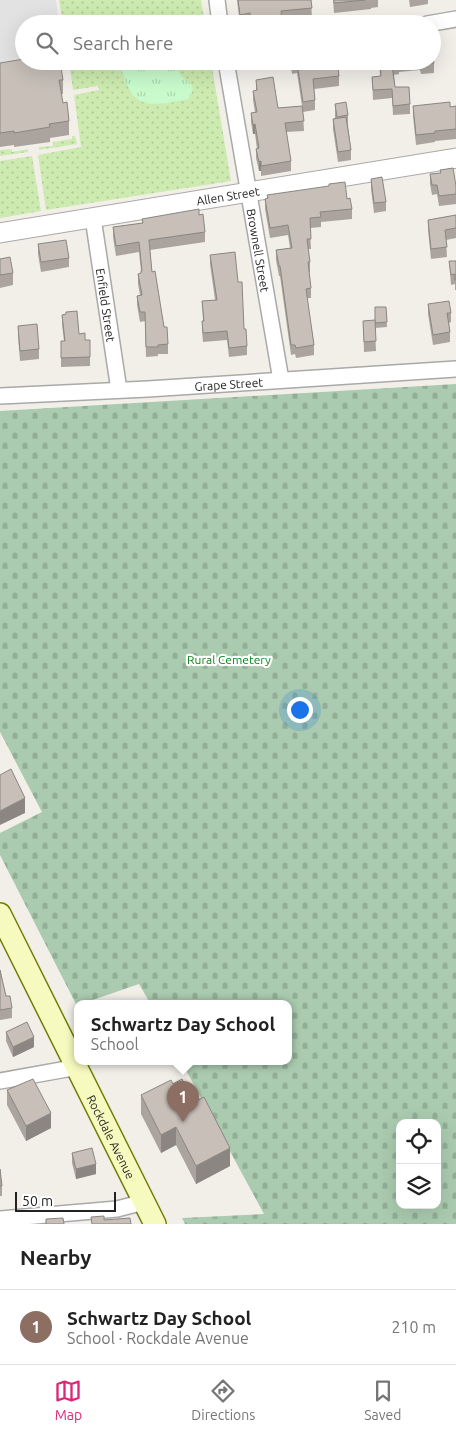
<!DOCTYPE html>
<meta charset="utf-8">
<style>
body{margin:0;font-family:Ubuntu,sans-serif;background:#f6f6f6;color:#222}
.controls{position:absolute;right:15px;bottom:15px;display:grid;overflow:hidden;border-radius:10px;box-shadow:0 5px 20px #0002}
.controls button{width:45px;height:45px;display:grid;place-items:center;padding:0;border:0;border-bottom:1px solid #e0e0e0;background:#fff;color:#222;font:25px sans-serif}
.scale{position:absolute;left:15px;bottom:12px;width:101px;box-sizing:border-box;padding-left:5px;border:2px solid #222;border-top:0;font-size:14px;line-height:18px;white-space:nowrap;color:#222;-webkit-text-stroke:4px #fff;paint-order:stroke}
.you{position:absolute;left:299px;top:709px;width:18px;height:18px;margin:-12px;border:4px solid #fff;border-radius:50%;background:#1a73e8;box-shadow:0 0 0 8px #1a73e833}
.badge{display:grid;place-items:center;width:32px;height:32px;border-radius:50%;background:#db2777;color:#fff;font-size:16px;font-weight:700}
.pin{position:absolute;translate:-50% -41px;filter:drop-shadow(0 1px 2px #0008)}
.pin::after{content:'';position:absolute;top:26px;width:18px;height:15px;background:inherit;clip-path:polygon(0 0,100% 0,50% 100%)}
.popup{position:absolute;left:74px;top:1000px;width:218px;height:65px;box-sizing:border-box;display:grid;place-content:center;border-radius:10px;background:#fff;filter:drop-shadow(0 1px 4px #0005);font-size:16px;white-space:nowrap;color:#767676}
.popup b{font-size:19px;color:#222}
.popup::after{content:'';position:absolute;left:50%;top:100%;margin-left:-10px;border:10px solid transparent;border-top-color:#fff}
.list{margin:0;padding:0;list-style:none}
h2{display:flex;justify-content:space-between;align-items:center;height:65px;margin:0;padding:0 20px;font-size:21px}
h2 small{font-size:16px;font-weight:400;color:#767676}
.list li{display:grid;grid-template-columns:32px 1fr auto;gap:15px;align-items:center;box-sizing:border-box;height:75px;padding:0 20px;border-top:1px solid #e0e0e0}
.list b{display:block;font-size:19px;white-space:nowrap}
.list p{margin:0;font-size:16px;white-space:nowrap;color:#767676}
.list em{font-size:16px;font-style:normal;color:#767676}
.icon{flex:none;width:28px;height:28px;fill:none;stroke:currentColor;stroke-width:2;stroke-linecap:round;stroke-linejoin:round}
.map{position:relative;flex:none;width:456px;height:1224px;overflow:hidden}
.search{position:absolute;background:#fff;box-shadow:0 5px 20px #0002;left:15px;right:15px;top:15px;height:55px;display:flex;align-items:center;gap:12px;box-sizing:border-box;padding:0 18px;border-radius:28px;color:#767676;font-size:19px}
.sheet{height:140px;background:#fff}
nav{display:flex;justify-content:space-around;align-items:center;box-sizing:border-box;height:70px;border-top:1px solid #e0e0e0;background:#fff;font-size:14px;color:#767676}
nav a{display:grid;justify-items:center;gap:2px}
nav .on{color:#db2777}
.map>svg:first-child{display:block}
.grass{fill:url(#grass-dots)}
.cemetery{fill:url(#cemetery-stones);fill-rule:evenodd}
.park{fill:url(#park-tufts)}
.parking{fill:#e2e2e2}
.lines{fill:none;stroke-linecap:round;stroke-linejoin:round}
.minor-casing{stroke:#a9a9a9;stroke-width:18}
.tertiary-casing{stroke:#a9a9a9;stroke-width:21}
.secondary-casing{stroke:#707d05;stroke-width:24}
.minor{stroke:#fff;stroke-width:15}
.tertiary{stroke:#fff;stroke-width:19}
.secondary{stroke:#f7fabf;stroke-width:21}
.wall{fill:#aba49e}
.shaded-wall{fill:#8b8681}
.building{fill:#c7bfb8;stroke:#8b8681}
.labels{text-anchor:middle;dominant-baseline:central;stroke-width:4.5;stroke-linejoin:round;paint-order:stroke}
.street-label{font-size:12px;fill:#222;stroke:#fff}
.park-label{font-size:12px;fill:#0c8416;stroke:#fff}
</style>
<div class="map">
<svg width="456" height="1224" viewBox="0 0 456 1224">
<defs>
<pattern id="grass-dots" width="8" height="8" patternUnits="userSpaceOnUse" patternTransform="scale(1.25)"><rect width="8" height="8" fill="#cdebb0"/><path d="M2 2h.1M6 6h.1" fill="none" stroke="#b0c997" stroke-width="1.8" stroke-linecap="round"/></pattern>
<pattern id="cemetery-stones" width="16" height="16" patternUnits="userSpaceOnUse" patternTransform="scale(1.25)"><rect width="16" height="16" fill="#aacbaf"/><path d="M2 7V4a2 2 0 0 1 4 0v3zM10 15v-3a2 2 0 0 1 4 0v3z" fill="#92ae96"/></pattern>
<pattern id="park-tufts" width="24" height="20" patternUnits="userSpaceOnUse" patternTransform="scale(1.25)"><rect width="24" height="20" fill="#c8facc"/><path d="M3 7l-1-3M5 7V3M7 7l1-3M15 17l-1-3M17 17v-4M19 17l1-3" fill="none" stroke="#acd6af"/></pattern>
</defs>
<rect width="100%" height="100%" fill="#f2efe9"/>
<g class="grass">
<polygon points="59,0 201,0 205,24 63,24"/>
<polygon points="69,61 211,61 231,181 46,210 38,155 81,147 74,95 99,90 98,86 73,90"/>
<polygon points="72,136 75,136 77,144 39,150 39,147 53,146 53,142 72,139"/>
<polygon points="11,149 12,152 28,149 28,152 0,156 0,150"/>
<polygon points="32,156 41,211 0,218 0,161"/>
</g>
<path class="cemetery" d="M456,384V1224H185L182,1218L264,1214L181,1061H288V1003H150L139,984L84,1003H78L77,1006L0,855V833L42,812L0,732V411ZM400,1123H437V1205H400Z"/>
<path class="park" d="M118,61H174C175,65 176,70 179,73C185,82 200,84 189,96V99C166,103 137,113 127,84L124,83L123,81L125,79Z"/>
<polygon class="parking" points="0,0 56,0 59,24 24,24 24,61 65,61 65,64 0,73"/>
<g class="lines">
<defs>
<g id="minor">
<polyline points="217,0 220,24"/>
<polyline points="427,24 456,19"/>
<path id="s1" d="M226,61L281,380"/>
<path id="s2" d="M93,218L119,390"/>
<path id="s3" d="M0,396L148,389L456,369"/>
<polyline points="0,1081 78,1067"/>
<polyline points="0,1219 117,1209 144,1202"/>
</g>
<g id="tertiary">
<path id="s4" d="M0,233L456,158"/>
</g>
<g id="secondary">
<path id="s5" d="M0,914L155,1224"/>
</g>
</defs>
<use href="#minor" class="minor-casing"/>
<use href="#tertiary" class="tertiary-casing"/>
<use href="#secondary" class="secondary-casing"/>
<use href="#minor" class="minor"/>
<use href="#tertiary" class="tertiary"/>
<use href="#secondary" class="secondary"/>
</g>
<g class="wall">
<polygon points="237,0 311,0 312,18 282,21 282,24 240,24"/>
<polygon points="333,0 378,0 378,7 371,8 371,9 334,13"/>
<polygon points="409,0 428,0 428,4 410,7"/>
<polygon points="290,61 337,61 339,76 339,86 314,89 315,100 315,110 303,112 304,131 286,132 291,161 291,171 261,176 261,171 259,171 256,158 256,149 257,149 255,134 253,134 251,122 251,113 255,112 253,100 253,91 256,90 256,80 278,108 302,106 297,73 292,74"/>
<polygon points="379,61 432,61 434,63 434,73 421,74 420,70 399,72 399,74 394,75 395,87 410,104 410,114 393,115 392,98 373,100 372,77 380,76"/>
<polygon points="0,63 49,63 63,80 63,94 61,94 63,103 69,121 69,135 50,138 50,142 14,147 14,145 0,147"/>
<polygon points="335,104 348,115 348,125 351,150 351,160 338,162 333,129 333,119 335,118"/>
<polygon points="413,106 450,107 456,106 456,139 435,141 435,142 416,145 413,116"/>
<polygon points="430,174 456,186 456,204 439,206 437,194 432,195 430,184"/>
<polygon points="371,179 386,202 386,211 374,213 371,189"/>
<polygon points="267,195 347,199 352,209 352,219 321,222 321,227 310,228 311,249 308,249 310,262 310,272 309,272 311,288 311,298 307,298 314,345 314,355 296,358 295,354 291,355 280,276 279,276 276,260 276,250 290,248 288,235 270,238 265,209 265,199 267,198"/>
<polygon points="199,215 205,232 205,242 150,250 152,272 168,344 168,354 158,354 158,356 146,357 145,321 140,322 137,305 137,296 140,295 138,284 138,274 141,274 141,271 139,252 116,256 113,237 113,227 142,223 142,219"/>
<polygon points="456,215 456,238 446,240 447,257 431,259 428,230 428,220"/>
<polygon points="38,244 69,258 69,267 41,272 38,254"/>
<polygon points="210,255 238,282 244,329 247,346 247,355 229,357 227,340 203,342 202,330 202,321 203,321 202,301 215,300 210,264"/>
<polygon points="0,259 13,273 13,285 0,288"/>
<polygon points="449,261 456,261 456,290 455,290 455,284 451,285"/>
<polygon points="428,304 451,313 451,322 449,323 450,332 450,342 433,345 428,314"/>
<polygon points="386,307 387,327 375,328 376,351 364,352 363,321 375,320"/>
<polygon points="66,314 79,334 85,340 90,340 90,366 61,367 61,341 64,341 62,324 62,315"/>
<polygon points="18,326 39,349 39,359 20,361 18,336"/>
<polygon points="0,970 6,996 12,1008 12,1018 0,1020"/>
<polygon points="6,1032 34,1047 13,1057 6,1041"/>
<polygon points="173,1084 192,1098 230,1166 196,1184 176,1145 161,1153 141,1114 141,1095"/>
<polygon points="7,1090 51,1128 26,1141 7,1105"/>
<polygon points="72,1153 96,1174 76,1179 72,1163"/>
<polygon points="0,1169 2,1186 2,1196 0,1196"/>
</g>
<g class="shaded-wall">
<polygon points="255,124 255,134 253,134 253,125"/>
<polygon points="261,161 261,171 259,171 259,162"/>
<polygon points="25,798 25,813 0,825 0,811"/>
<polygon points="34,1037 34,1047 13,1057 13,1047"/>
<polygon points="51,1113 51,1128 26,1141 26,1126"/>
<polygon points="176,1127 176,1145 161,1153 161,1135"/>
<polygon points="230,1148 230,1166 196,1184 196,1166"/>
<polygon points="96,1164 96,1174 76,1179 76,1169"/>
</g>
<g class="building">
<polygon points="238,0 311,0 312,8 281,11 282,19 269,20 269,19 251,21 250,13 240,15"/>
<polygon points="334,0 365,0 334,3"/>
<polygon points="432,53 434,63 421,65 420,61 432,61"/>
<polygon points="24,59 24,61 49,61 49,63 60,61 63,80 59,80 63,103 67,102 69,121 49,124 50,127 14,133 14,131 0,133 0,63"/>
<polygon points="292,61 337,61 339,76 313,79 315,100 303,102 297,63 292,64"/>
<polygon points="380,61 410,61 399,62 399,65 392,65 395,87 409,87 410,104 393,106 392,89 373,90 372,77 381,76"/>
<polygon points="273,77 278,108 302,106 304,121 285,123 291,161 261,166 261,161 259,162 256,149 259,148 255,124 253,125 251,113 257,112 253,91 257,90 256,80"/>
<polygon points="346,102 348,115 337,117 335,104"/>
<polygon points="450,102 450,107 456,106 456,129 435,131 435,133 416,135 413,106"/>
<polygon points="346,117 351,150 338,152 333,119"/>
<polygon points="453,168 456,186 456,194 439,196 437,185 432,185 430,174 441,173 440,170"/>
<polygon points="382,177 386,202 374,203 371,179"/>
<polygon points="345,182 347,199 350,198 352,209 320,212 321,217 310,218 311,239 307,239 310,262 308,262 311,288 306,289 314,345 296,348 295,345 291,345 280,266 279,266 276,250 292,248 288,225 270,228 265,199 268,198 267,195 329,186 329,184"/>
<polygon points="199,209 199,215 203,214 205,232 149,240 152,272 155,271 164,327 167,327 168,344 158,345 158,347 146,347 145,312 140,312 137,296 142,295 138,274 141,273 141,271 142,271 139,242 116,246 113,227 143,223 142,219"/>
<polygon points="456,215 456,228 445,230 447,247 431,249 428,220"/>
<polygon points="66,240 69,258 41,262 38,244"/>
<polygon points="235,252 238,282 242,282 244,329 246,329 247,346 229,348 227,331 203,333 202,321 204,321 202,301 217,300 210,255"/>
<polygon points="10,257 13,273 0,275 0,259"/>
<polygon points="449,261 456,261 456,280 455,280 455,274 451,275"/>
<polygon points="449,301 451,313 447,313 450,332 433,335 428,304"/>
<polygon points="375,307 386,307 387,322 375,323"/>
<polygon points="77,311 79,334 85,333 85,340 90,340 90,357 61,358 61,341 65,341 62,315 66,314 66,312"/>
<polygon points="375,320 376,341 364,342 363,321"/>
<polygon points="37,324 39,349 20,351 18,326"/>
<polygon points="11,769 25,798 0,811 0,775"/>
<polygon points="0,970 6,996 10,996 12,1008 0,1010"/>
<polygon points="27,1022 34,1037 13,1047 6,1032"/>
<polygon points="33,1079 51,1113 26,1126 7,1090"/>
<polygon points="182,1079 192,1098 195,1096 198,1100 204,1097 230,1148 196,1166 176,1127 161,1135 141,1095 171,1080 173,1084"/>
<polygon points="92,1148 96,1164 76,1169 72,1153"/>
<polygon points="0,1169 2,1186 0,1186"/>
<polygon points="104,1216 104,1220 130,1218 131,1224 92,1224 91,1217"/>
<polygon points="63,1218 64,1224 46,1224 46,1219"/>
</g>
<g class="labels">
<g class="street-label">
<text stroke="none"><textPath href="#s4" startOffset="231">Allen Street</textPath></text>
<text stroke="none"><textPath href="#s1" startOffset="192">Brownell Street</textPath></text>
<text stroke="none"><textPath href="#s2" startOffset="88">Enfield Street</textPath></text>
<text stroke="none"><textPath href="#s3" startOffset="229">Grape Street</textPath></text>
<text stroke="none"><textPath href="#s5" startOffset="249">Rockdale Avenue</textPath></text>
</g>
<g class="park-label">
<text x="229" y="659">Rural Cemetery</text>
</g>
</g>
</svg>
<div class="controls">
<button><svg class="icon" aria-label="locate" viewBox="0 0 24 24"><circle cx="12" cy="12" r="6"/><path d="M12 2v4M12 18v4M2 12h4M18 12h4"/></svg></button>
<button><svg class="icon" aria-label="layers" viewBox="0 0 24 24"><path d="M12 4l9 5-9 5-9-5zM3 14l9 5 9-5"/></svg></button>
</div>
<div class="scale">50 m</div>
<div class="you"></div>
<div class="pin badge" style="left:183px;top:1122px;background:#8d6e63">1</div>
<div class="popup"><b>Schwartz Day School</b>School</div>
<div class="search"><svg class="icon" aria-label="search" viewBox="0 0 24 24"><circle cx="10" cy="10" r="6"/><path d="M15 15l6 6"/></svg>Search here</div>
</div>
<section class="sheet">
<h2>Nearby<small></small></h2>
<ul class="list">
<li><span class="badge" style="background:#8d6e63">1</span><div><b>Schwartz Day School</b><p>School · Rockdale Avenue</p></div><em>210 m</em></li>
</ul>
</section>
<nav>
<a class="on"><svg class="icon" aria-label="map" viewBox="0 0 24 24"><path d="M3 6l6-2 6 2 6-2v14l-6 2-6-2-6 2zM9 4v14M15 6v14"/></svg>Map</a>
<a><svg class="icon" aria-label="directions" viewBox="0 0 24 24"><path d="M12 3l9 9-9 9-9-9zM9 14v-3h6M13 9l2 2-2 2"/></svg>Directions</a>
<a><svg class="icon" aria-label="saved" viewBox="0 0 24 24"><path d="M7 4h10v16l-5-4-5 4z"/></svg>Saved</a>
</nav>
